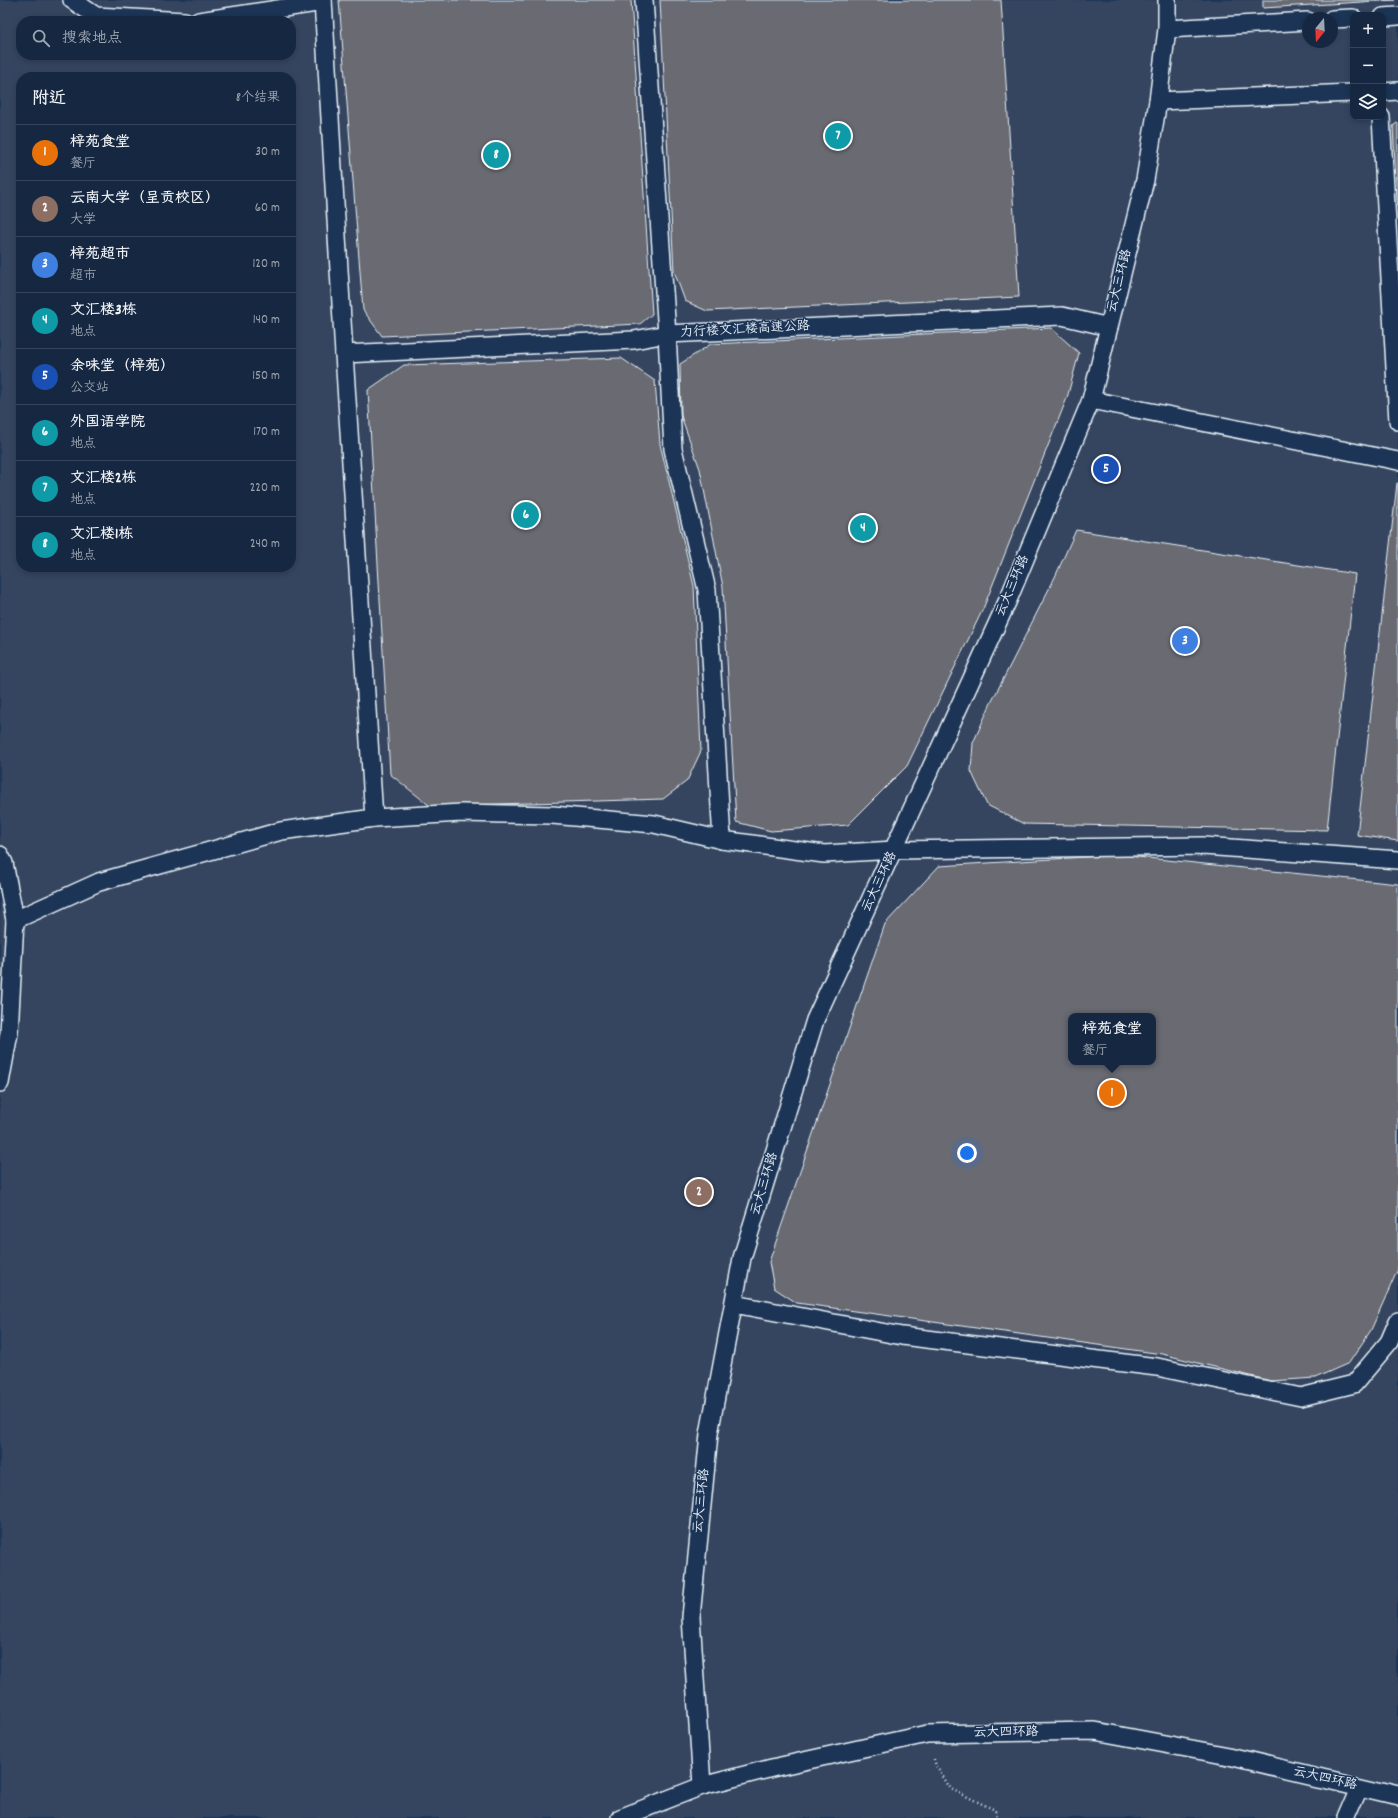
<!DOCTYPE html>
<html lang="zh">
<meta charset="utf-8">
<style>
body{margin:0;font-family:Dekko,"LXGW WenKai TC",sans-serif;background:#1f3048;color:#f1f3f6}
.controls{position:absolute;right:12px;top:12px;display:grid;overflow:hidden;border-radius:8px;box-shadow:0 2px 6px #0003}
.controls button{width:36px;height:36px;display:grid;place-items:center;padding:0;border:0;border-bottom:1px solid #35445a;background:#162841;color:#f1f3f6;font:20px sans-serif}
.compass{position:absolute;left:1302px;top:12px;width:36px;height:36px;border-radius:50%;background:#162841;box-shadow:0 2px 6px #0003;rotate:198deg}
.you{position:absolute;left:967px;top:1153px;width:14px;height:14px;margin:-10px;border:3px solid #fff;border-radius:50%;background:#1a73e8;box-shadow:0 0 0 6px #1a73e833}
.badge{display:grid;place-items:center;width:26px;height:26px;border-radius:50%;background:#ffd166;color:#fff;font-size:13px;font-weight:700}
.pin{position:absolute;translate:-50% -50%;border:2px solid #fff;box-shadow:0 1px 4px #0006}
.popup{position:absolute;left:1068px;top:1013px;width:88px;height:52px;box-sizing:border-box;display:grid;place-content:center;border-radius:8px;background:#162841;filter:drop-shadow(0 1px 3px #0005);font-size:13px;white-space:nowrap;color:#9ea6b1}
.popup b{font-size:15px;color:#f1f3f6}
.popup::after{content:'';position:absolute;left:50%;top:100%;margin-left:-8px;border:8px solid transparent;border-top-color:#162841}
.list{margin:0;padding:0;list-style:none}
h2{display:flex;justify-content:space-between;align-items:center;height:52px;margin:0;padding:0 16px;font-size:17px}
h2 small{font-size:13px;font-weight:400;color:#9ea6b1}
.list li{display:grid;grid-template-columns:26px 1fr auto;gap:12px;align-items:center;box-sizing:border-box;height:56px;padding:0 16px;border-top:1px solid #35445a}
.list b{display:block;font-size:15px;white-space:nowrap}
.list p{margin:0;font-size:13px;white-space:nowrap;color:#9ea6b1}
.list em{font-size:13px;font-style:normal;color:#9ea6b1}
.icon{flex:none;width:22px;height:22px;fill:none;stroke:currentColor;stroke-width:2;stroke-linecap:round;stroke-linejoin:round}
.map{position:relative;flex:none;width:1398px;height:1818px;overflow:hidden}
.search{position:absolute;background:#162841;box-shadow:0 2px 6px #0003;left:16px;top:16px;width:280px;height:44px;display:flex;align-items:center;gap:10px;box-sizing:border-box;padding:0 14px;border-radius:16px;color:#9ea6b1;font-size:15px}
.panel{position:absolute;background:#162841;box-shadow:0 2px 6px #0003;left:16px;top:72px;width:280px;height:500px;border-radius:16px}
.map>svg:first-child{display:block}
.built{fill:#34455f;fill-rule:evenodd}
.building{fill:#696b72;stroke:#e8f1f8;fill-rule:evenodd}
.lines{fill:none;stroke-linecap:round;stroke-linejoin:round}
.service-casing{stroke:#e8f1f8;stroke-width:20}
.path{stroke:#e8f1f8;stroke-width:2.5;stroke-dasharray:1 3;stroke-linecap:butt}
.service{stroke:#1d3557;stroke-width:17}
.labels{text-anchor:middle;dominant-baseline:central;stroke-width:3;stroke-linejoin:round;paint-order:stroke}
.street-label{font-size:13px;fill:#e8f1f8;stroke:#1d3557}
</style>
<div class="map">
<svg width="1398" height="1818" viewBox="0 0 1398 1818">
<rect width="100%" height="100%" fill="#1d3557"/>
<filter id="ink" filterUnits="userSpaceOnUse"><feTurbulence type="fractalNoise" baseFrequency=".025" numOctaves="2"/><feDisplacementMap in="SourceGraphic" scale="8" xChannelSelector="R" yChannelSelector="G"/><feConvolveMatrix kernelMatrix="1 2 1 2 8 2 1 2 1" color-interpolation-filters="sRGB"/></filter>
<g filter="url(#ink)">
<path class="built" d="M0,0H1398V1818H0ZM1353,15H1383V117H1353ZM1308,18H1332V42H1308ZM21,21H291V55H21ZM21,77H291V567H21ZM1071,1016H1153V1062H1071Z"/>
<g class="building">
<polygon points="339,0 631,0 652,314 640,324 382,336 363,310"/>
<polygon points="660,0 1001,0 1019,297 707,311 685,301 674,271"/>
<polygon points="1263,0 1395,0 1263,8"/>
<polygon points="1398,122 1398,219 1393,126"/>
<polygon points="1051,328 1079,353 1067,398 983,609 907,766 848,825 771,831 736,822 723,587 700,469 681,416 680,364 711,344"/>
<polygon points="621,358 655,381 660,444 694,586 701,751 687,781 663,799 430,806 390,774 368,390 404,365"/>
<polygon points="1397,483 1398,483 1398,841 1357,835"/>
<polygon points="1076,530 1355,574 1327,830 1024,824 987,805 971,771 973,743 990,705 1055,577"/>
<path d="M1118,855L1398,884V1269L1371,1330L1349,1363L1315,1378L1271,1381L1162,1354L797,1303L774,1288L769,1262L885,924L939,866ZM1071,1016H1153V1062H1071Z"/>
</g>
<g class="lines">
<defs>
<g id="service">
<polyline points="72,0 96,16 185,21"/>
<polyline points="323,0 344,354 374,818"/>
<polyline points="644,0 667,334 1062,316 1109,327"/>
<polyline points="1383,17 1398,16"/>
<polyline points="1332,19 1353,18"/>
<polyline points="199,21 323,2"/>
<polyline points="1167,29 1308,21"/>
<polyline points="1383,92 1398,91"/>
<polyline points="1158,101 1353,93"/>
<polyline points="1381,117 1398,421"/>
<polyline points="344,354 634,340 667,334 673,449 707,590 722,840"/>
<polyline points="1091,400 1398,461"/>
<polyline points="0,855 4,863 15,920 9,1033 0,1083"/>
<polyline points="15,920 99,882 281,831 374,818 462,813 552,815 654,824 722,840 824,854 895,850 1203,846 1398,860"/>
<polyline points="734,1304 902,1336 1157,1367 1301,1397 1354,1384 1389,1342 1398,1321"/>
<polyline points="702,1786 691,1617 709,1434 742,1258 815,1020 1008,600 1091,400 1145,180 1158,101 1167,29 1167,0"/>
<polyline points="620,1818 702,1786 772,1768 927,1734 1095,1731 1229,1756 1398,1796"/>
<polyline points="1346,1818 1359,1788"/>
</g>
</defs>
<use href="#service" class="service-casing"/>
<polyline class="path" points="934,1759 936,1766 951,1789 995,1810 997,1818"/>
<use href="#service" class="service"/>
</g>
</g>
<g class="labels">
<g class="street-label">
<text transform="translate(1120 281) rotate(-76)">云大三环路</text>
<text transform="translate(745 330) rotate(-3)">力行楼文汇楼高速公路</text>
<text transform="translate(1013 586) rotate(-67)">云大三环路</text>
<text transform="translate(880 882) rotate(-65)">云大三环路</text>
<text transform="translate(765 1184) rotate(-73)">云大三环路</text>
<text transform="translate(702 1501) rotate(-84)">云大三环路</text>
<text transform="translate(1006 1733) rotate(-1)">云大四环路</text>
<text transform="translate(1325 1779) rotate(13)">云大四环路</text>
</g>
</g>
</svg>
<div class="controls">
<button>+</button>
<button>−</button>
<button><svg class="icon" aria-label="layers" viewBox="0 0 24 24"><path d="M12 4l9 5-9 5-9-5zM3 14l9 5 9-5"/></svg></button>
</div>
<svg class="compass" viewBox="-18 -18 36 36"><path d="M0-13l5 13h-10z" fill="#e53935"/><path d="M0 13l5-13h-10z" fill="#9ea6b1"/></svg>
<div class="you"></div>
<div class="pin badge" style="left:1112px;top:1093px;background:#e8710a">1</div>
<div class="popup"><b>梓苑食堂</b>餐厅</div>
<div class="pin badge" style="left:699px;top:1192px;background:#8d6e63">2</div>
<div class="pin badge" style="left:1185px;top:641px;background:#3f7fe0">3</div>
<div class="pin badge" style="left:863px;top:528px;background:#0f9aa8">4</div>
<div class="pin badge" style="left:1106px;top:469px;background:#1a4fb4">5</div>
<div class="pin badge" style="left:526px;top:515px;background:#0f9aa8">6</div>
<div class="pin badge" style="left:838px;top:136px;background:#0f9aa8">7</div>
<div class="pin badge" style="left:496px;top:155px;background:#0f9aa8">8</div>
<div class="search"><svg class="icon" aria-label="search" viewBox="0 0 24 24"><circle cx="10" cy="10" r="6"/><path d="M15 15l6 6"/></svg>搜索地点</div>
<section class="panel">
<h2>附近<small>8个结果</small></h2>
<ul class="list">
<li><span class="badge" style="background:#e8710a">1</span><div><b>梓苑食堂</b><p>餐厅</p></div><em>30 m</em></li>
<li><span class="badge" style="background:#8d6e63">2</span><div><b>云南大学（呈贡校区）</b><p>大学</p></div><em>60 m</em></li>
<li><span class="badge" style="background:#3f7fe0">3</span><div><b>梓苑超市</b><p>超市</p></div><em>120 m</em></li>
<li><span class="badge" style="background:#0f9aa8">4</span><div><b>文汇楼3栋</b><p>地点</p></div><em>140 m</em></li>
<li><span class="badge" style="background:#1a4fb4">5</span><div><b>余味堂（梓苑）</b><p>公交站</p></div><em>150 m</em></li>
<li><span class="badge" style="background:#0f9aa8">6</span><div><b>外国语学院</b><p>地点</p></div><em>170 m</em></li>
<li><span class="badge" style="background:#0f9aa8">7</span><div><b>文汇楼2栋</b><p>地点</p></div><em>220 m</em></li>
<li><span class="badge" style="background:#0f9aa8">8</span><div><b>文汇楼1栋</b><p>地点</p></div><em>240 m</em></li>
</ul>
</section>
</div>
